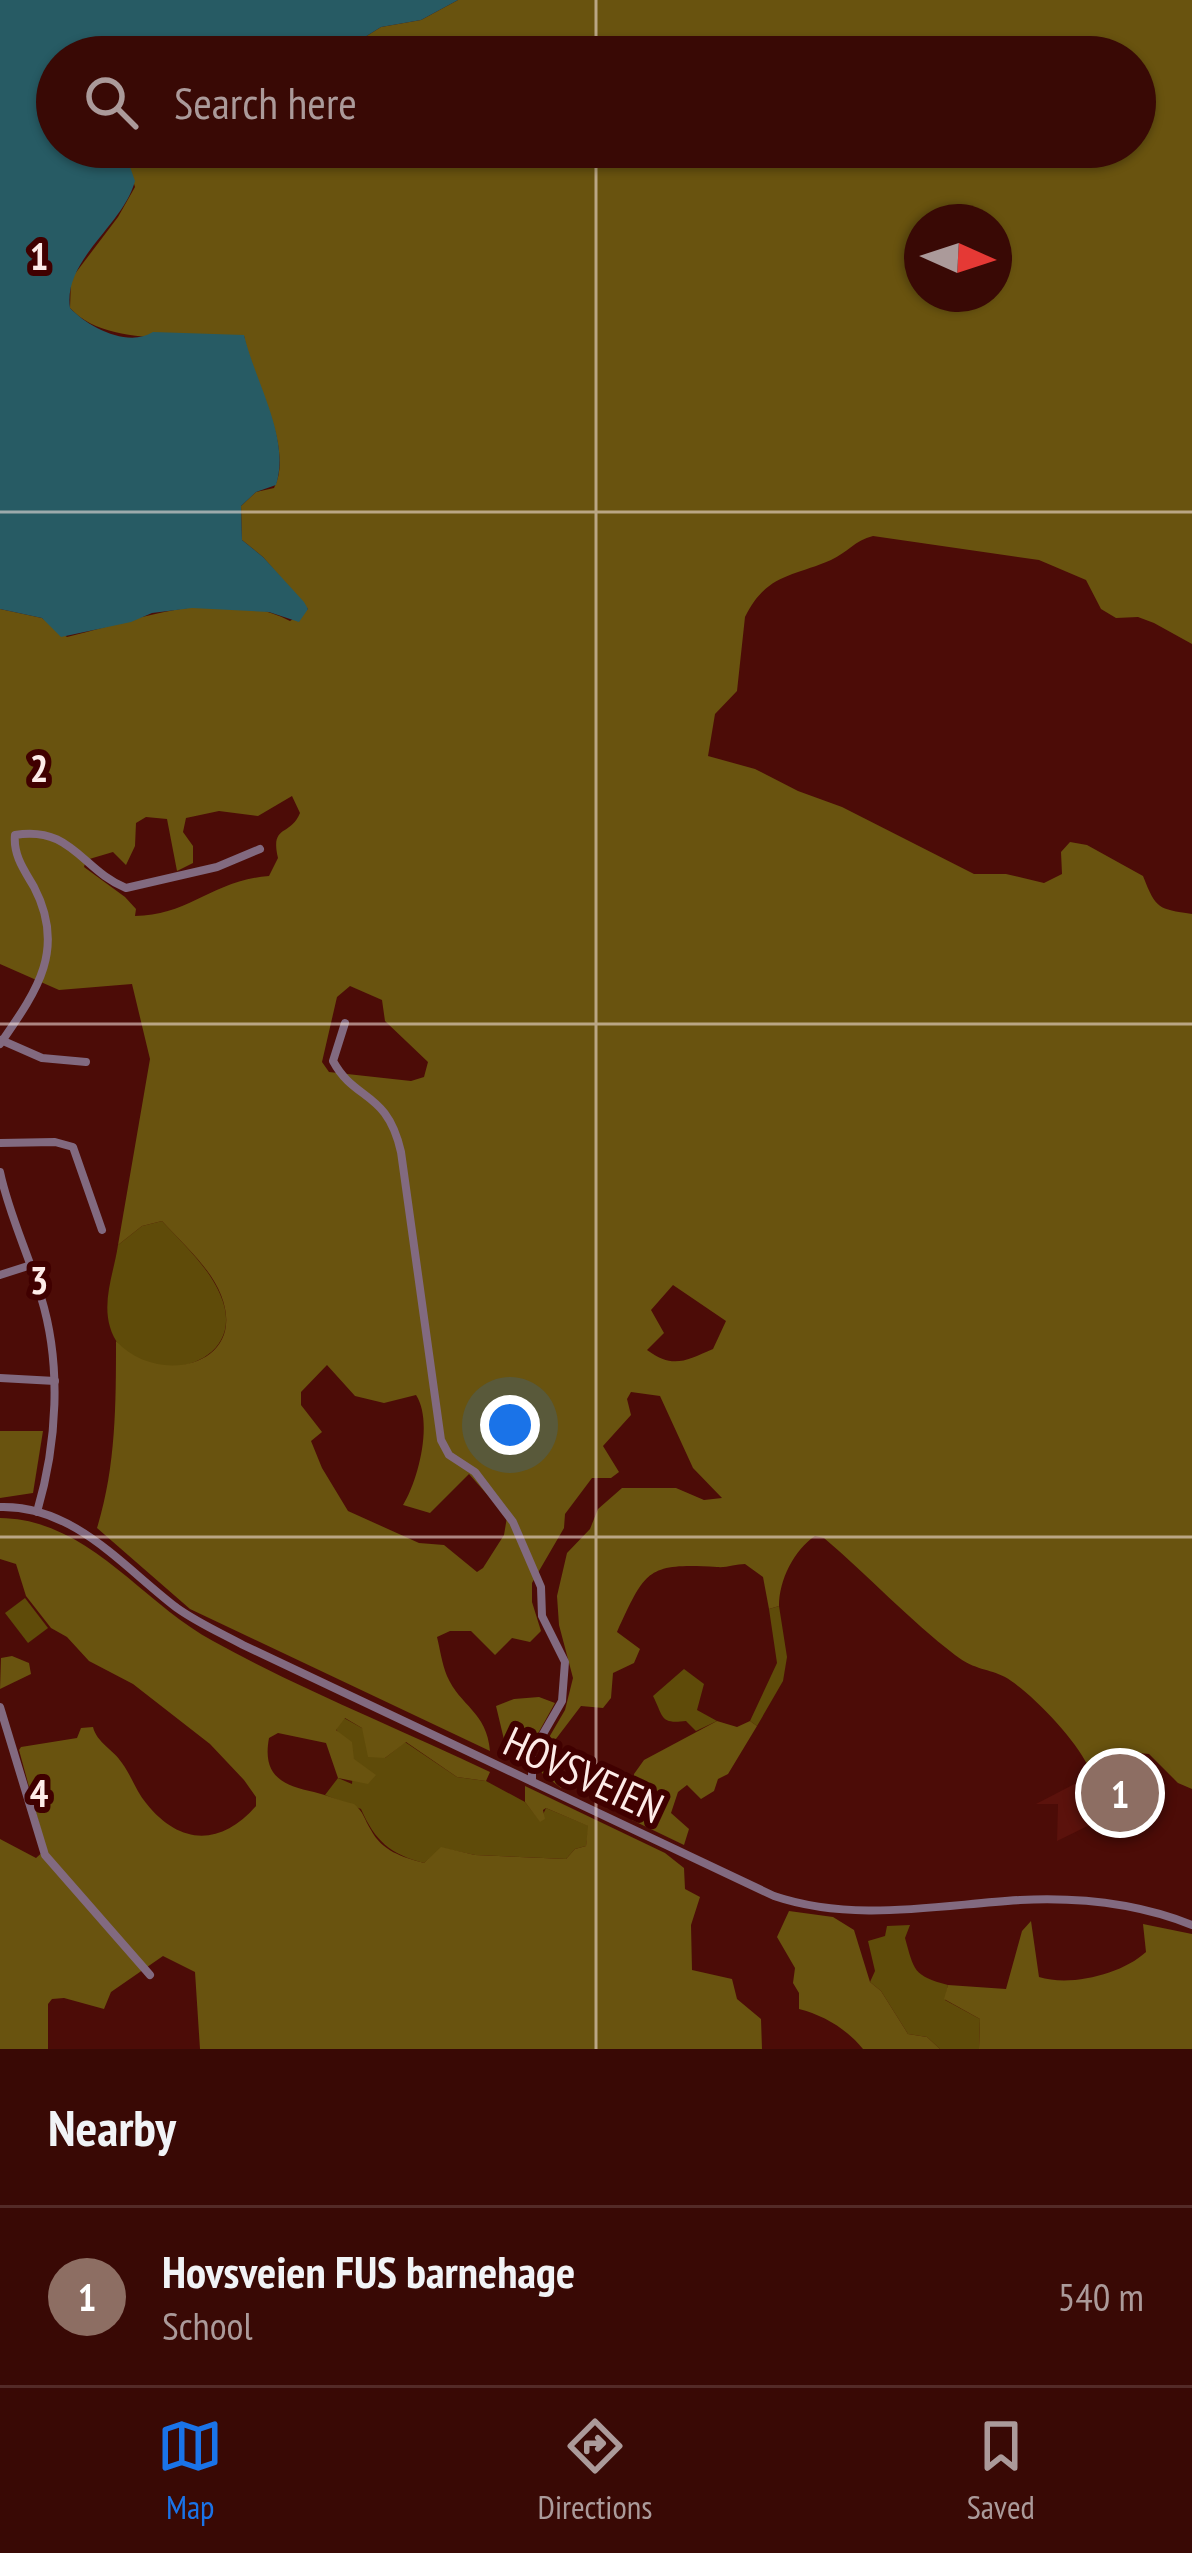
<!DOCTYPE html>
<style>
body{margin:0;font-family:"PT Sans Narrow",sans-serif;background:#40120f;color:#f1f3f6}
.compass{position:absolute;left:904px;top:204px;width:108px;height:108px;border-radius:50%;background:#390905;box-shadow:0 3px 9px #0004;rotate:93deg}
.you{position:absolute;left:510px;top:1425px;width:42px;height:42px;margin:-30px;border:9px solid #fff;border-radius:50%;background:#1a73e8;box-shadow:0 0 0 18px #1a73e833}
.badge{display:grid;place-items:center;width:78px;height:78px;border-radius:50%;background:#1a73e8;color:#fff;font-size:39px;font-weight:700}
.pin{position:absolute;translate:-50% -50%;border:6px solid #fff;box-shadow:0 3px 12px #0006}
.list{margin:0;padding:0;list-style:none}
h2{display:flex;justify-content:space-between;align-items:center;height:156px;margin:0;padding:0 48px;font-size:51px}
h2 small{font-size:39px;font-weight:400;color:#ab9a9a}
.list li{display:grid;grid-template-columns:78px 1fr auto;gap:36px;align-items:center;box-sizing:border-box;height:180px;padding:0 48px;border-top:3px solid #532a27}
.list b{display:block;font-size:45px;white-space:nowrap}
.list p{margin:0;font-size:39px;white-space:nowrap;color:#ab9a9a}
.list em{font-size:39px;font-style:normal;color:#ab9a9a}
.icon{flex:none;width:66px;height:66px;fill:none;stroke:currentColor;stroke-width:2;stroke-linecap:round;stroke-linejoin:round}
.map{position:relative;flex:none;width:1192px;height:2049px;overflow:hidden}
.search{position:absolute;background:#390905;box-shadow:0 3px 9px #0004;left:36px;right:36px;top:36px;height:132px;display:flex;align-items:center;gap:30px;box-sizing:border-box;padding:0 42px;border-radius:66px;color:#ab9a9a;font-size:45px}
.sheet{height:336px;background:#390905}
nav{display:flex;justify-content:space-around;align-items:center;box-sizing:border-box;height:168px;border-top:3px solid #532a27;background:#390905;font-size:33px;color:#ab9a9a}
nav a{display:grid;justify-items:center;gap:6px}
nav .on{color:#1a73e8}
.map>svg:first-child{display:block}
.built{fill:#5b120c}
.green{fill:#5f4b09}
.forest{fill:#69530f;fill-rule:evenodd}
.water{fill:#275b64}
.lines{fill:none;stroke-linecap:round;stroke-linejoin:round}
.street{stroke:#826a80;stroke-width:8}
.grid{fill:none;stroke:#fdebe8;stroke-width:3;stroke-opacity:0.55}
.labels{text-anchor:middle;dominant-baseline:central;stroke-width:12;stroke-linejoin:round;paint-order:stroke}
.street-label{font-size:42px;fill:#fdebe8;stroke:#400000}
.grid-label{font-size:39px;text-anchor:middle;font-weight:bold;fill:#fdebe8;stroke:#400000;stroke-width:12;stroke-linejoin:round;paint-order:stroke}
</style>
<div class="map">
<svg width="1192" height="2049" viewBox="0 0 1192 2049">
<rect width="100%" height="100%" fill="#4c0c07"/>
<polygon class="built" points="1136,1753 1140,1768 1153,1782 1113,1824 1104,1818 1057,1841 1058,1804 1036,1804 1088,1777 1091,1771"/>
<g class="green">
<path d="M162,1221C182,1243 208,1266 220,1294C255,1372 129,1394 110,1327C102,1300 114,1272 118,1245L142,1226Z"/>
<polygon points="25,1598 48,1628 28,1643 5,1613"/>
<polygon points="779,1606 787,1657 783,1681 757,1726 750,1721 777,1663 769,1609"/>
<path d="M684,1669L704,1684L697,1710L717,1721L696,1731L686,1721C660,1724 664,1718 653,1696Z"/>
<path d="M344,1718L362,1728L385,1758L405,1742L457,1777L486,1781L525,1802L540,1821L546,1808L589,1826L586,1846L575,1849L566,1859L475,1855L442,1848L424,1863C390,1854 375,1841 361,1809L325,1795L338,1778L352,1784L354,1759L336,1729Z"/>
<path d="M910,1925L905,1938C914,1970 913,1976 948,1985L945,2000L980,2019L979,2049H940L927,2037L908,2034L881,1991L870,1982L875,1971L868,1941L885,1936L887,1926Z"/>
</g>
<g class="forest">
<path d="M458,0H1192V644L1154,623L1138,617L1116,618L1101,609L1086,580L1039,560L873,536C855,540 847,553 831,560C792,577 766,574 745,617L737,691L715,714L708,756L755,769L798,791L842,807L974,874H1006L1044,883L1062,874L1061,852L1070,842L1087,845L1143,876C1156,909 1158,909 1192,914V1789L1178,1783L1149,1754L1121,1751L1087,1764C1074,1738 1031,1692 1005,1677C988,1668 976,1671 955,1655C909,1620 869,1576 824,1538L815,1536C794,1550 779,1580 779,1606L769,1609L763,1577L745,1564C736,1564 726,1568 717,1567C646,1563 646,1570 617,1632L640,1649L634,1663L613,1673L611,1698L603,1708L581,1706L546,1752L565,1782L561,1788L542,1773L537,1758L565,1710L573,1678L559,1625L557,1596L567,1553L590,1529L598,1509L622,1488H676L704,1500L722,1498L693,1468L660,1396L631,1392L627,1399L631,1415L603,1446L619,1472L611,1478H592L565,1514L564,1528L532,1583V1602L541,1631L530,1642L512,1638L495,1655L471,1631H450L437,1637C440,1649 442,1664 447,1676C460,1706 487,1712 490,1751L190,1609L97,1528C116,1467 116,1404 116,1341C158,1387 249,1366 221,1295C210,1267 182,1243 162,1221L142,1226L118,1245L150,1059L132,984L59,990L0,964V609L42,618L67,637C135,621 221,585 290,621L308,609L263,557L242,540L241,506L256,492L274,488C295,448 252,379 244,336C190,335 108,349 70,308L71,279L118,217L135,187L123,147H1135V57H333L381,27L421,20ZM922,222H994V294H922ZM292,796L300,813C290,837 270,824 278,858L269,876C213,880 188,916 135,916L136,909L125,897L84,867L86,860L113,852L126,865L135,846L136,823L146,817L167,819L177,871L193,863V846L183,832L186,818L219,811L258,816ZM350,986L382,1000L385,1021L428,1062L424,1077L411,1081L329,1072L322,1062L337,997ZM673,1285L726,1321L713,1349C685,1361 673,1369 647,1350L664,1333L651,1310ZM327,1365L355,1396L384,1403L416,1395C433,1421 419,1479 403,1505L430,1513L469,1474L507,1517L504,1535L483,1568L477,1572L444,1545L419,1543L348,1511L322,1468L311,1441L322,1432L301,1405V1392Z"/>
<polygon points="0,1431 43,1431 33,1493 0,1498"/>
<path d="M0,1518C88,1519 141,1602 213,1641C302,1690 398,1728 490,1772L486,1781L457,1777L406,1742L385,1758L368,1757L362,1728L345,1718L336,1730L352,1742L354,1759L376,1775L368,1784L338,1778L326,1743L278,1733L269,1738C262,1776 282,1785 314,1792C327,1795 340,1801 354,1804C364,1812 364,1819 371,1830C382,1851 402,1857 424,1863L441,1847L475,1855L566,1859L575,1849L586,1846L588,1826L546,1808L543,1810L545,1819L540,1822L525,1802V1786L665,1853L684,1868L685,1889L700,1897L691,1925L692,1970L732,1979L737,1999L761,2019L762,2049H200L195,1972L163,1956L111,1992L104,2009L64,1998L52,1999L48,2004V2049H0V1839L36,1858L46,1849L19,1750L21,1747L77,1738L81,1728L93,1727C97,1743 113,1749 122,1763C131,1775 136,1791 146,1803C180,1846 221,1846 256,1806V1797L244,1780L210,1744L133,1684L89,1661L67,1637L51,1628L26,1596L16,1564L0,1559Z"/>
<polygon points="12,1656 29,1663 31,1674 0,1689 1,1658"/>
<polygon points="539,1697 555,1703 536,1737 519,1737 506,1748 496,1706 514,1699"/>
<polygon points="717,1721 737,1727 750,1721 757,1726 728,1774 718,1779 714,1791 701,1799 687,1785 678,1792 671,1813 689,1829 684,1845 632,1820 634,1774 644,1760"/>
<path d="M789,1911L833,1917L854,1930L870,1982L881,1991L908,2034L927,2037L940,2049H863C847,2029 823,2015 799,2009V1993L793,1983L795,1968L777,1937Z"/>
<path d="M1031,1921L1039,1977C1071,1987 1122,1974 1146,1952L1143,1924L1192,1934V2049H979L980,2019L944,1999L948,1985L1006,1989L1022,1931Z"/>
</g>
<path class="water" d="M0,0H458L421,20L381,27L333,57H57V147H123L135,181C123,226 63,259 70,308C88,327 128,348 153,332L244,335C255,382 291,438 276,485L256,492L241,506L242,540L263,557L304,602L308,609L299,622L269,612L192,608L152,613L131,622L61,637L42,618L0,609Z"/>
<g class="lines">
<g class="street">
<path d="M345,1023L333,1061C355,1102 387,1090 401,1152L441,1440L449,1455L475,1472L513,1522L541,1587L542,1616L565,1662L562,1701L532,1753V1781"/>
<polyline points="1,1040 42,1058 86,1062"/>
<path d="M0,1044C36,992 67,950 34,887C24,870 13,855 15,835C71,825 83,871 126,888L217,867L260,849"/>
<polyline points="0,1143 55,1142 73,1147 102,1230"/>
<path d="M0,1172C9,1215 29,1255 41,1297C62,1365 57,1444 37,1512"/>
<polyline points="0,1275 31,1265"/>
<polyline points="0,1378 55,1381"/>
<path d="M0,1507C74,1505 123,1567 177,1608C198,1623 221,1633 243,1645L774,1896C854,1923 938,1905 1020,1900C1079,1897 1137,1903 1192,1925"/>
<polyline points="0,1707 45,1855 150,1975"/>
</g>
</g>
<path class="grid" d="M596,0V57M596,147V2049M0,512H1192M0,1024H1192M0,1537H1192"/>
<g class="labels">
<g class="street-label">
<text transform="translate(584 1774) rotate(25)">HOVSVEIEN</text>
</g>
</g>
<g class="grid-label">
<text x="39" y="270">1</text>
<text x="39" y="782">2</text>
<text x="39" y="1294">3</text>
<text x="39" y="1807">4</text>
</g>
</svg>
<svg class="compass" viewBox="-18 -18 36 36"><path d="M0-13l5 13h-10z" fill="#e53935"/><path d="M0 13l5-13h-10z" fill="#ab9a9a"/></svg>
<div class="you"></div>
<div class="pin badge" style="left:1120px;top:1793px;background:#8d6e63">1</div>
<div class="search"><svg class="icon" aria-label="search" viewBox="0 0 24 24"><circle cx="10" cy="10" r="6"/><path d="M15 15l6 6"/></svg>Search here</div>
</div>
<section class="sheet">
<h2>Nearby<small></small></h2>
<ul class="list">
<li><span class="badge" style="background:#8d6e63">1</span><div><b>Hovsveien FUS barnehage</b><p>School</p></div><em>540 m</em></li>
</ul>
</section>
<nav>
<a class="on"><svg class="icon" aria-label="map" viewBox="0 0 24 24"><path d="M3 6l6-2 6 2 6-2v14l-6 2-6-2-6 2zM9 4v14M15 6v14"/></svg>Map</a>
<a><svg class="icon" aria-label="directions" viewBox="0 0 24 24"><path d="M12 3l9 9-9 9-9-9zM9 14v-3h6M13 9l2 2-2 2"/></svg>Directions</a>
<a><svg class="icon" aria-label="saved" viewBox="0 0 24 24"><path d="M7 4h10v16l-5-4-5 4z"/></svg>Saved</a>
</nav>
